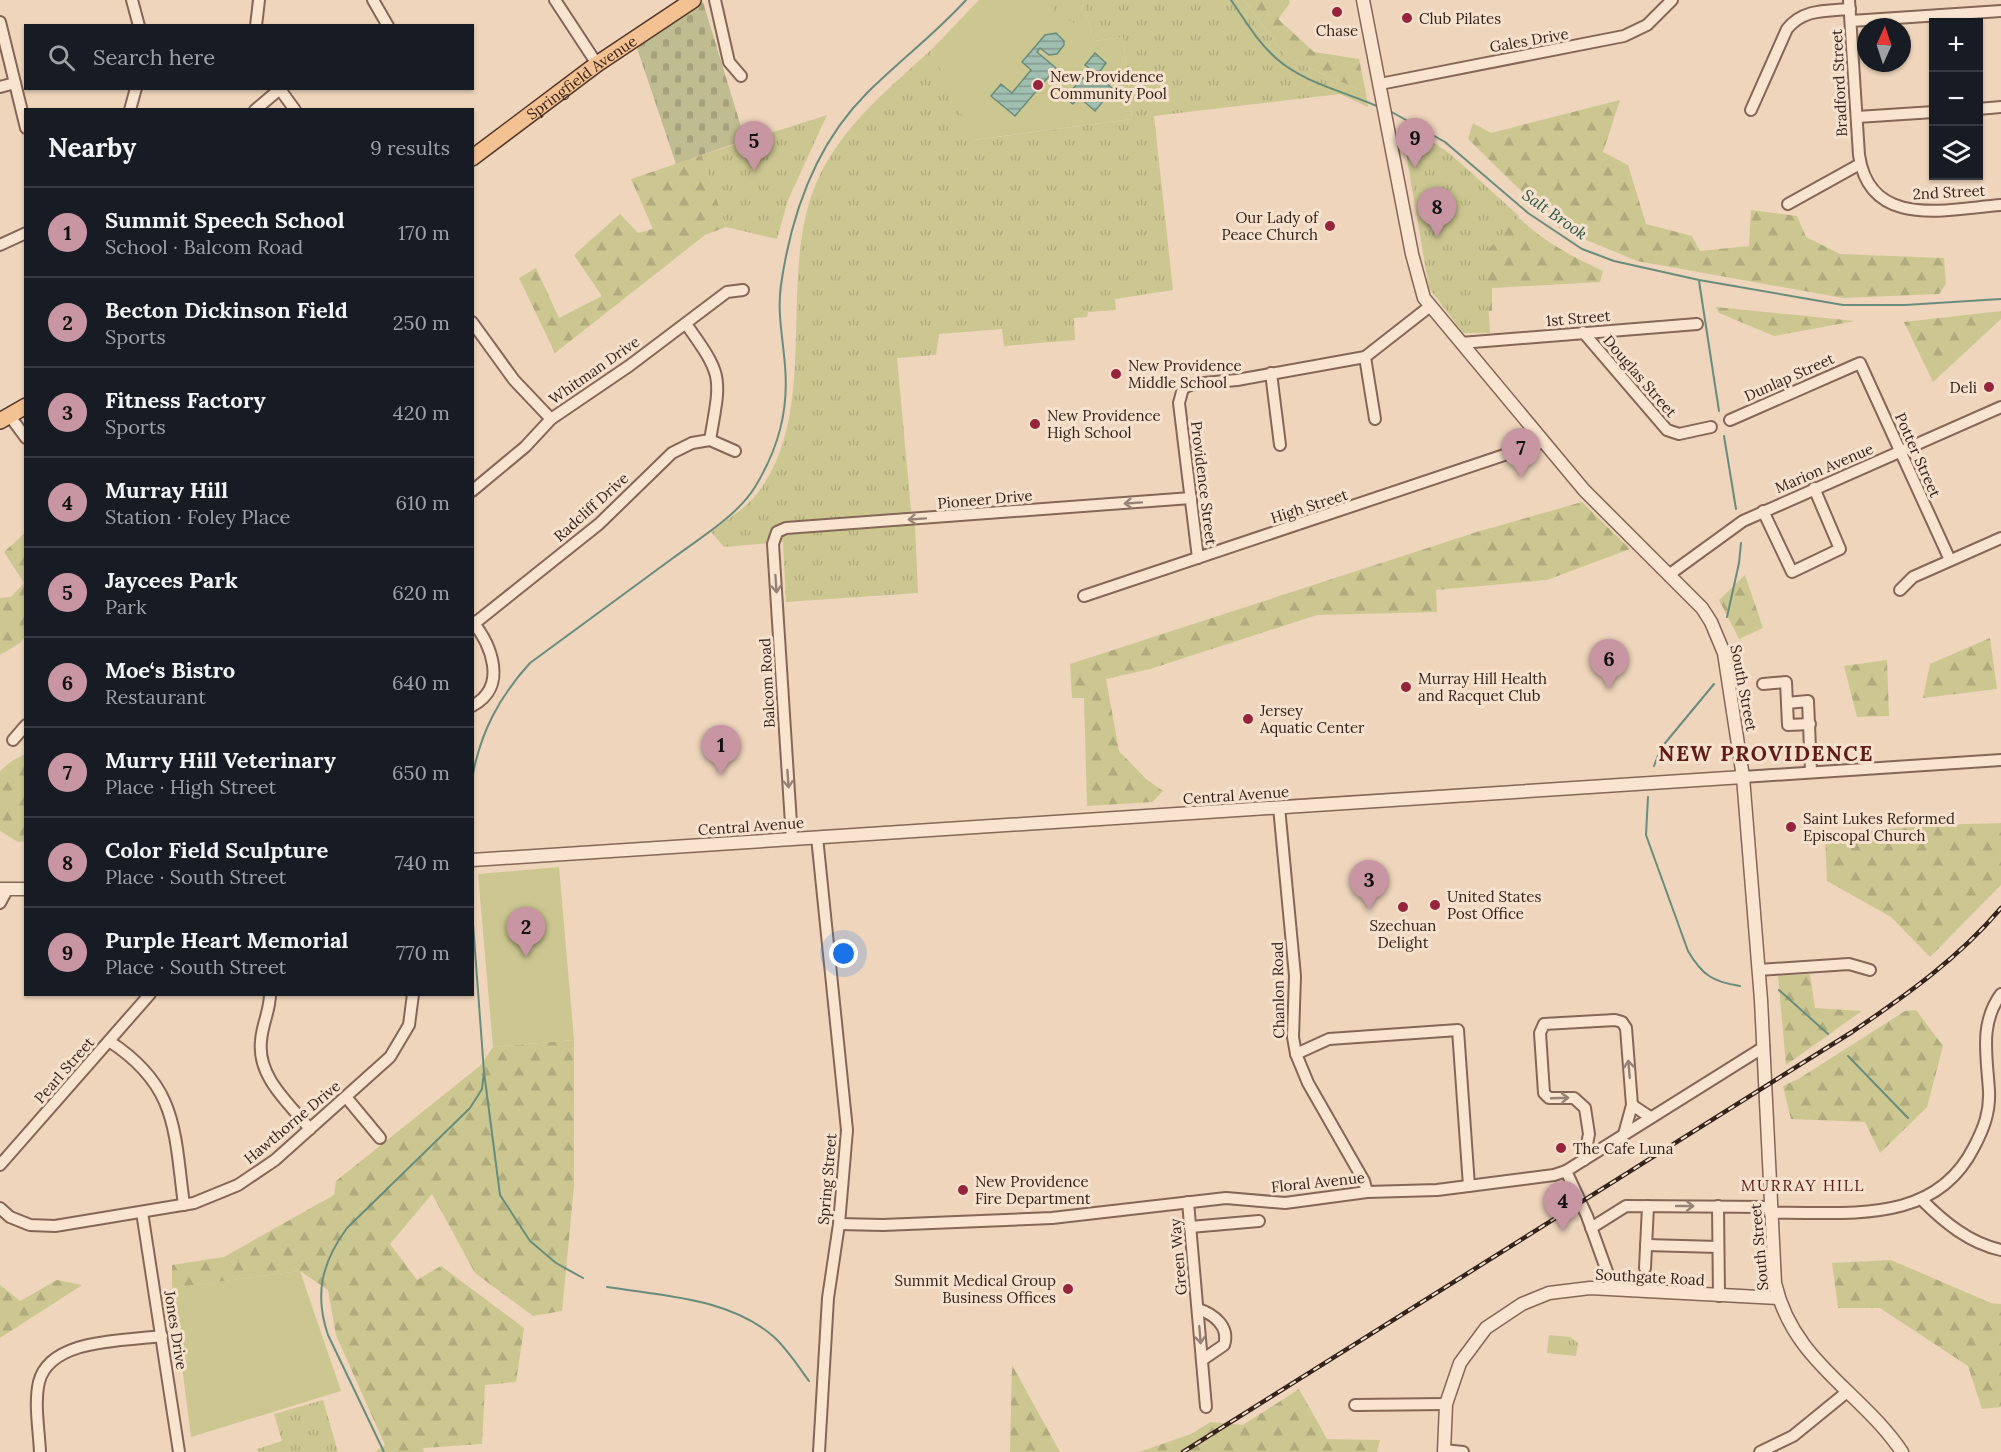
<!DOCTYPE html>
<meta charset="utf-8">
<style>
body{margin:0;font-family:Lora,serif;background:#242831;color:#f1f3f6}
.controls{position:absolute;right:18px;top:18px;display:grid;overflow:hidden;border-radius:0px;box-shadow:0 2px 4px #0004}
.controls button{width:54px;height:54px;display:grid;place-items:center;padding:0;border:0;border-bottom:2px solid #363941;background:#171b24;color:#f1f3f6;font:30px sans-serif}
.compass{position:absolute;left:1857px;top:18px;width:54px;height:54px;border-radius:50%;background:#171b24;box-shadow:0 2px 4px #0004;rotate:3deg}
.you{position:absolute;left:844px;top:954px;width:21px;height:21px;margin:-15px;border:4px solid #fff;border-radius:50%;background:#1a73e8;box-shadow:0 0 0 9px #1a73e833}
.badge{display:grid;place-items:center;width:39px;height:39px;border-radius:50%;background:#c896a2;color:#111;font-size:20px;font-weight:700}
.pin{position:absolute;translate:-50% -50px;filter:drop-shadow(0 2px 3px #0008)}
.pin::after{content:'';position:absolute;top:32px;width:21px;height:18px;background:inherit;clip-path:polygon(0 0,100% 0,50% 100%)}
.list{margin:0;padding:0;list-style:none}
h2{display:flex;justify-content:space-between;align-items:center;height:78px;margin:0;padding:0 24px;font-size:26px}
h2 small{font-size:20px;font-weight:400;color:#9ea1a6}
.list li{display:grid;grid-template-columns:39px 1fr auto;gap:18px;align-items:center;box-sizing:border-box;height:90px;padding:0 24px;border-top:2px solid #363941}
.list b{display:block;font-size:22px;white-space:nowrap}
.list p{margin:0;font-size:20px;white-space:nowrap;color:#9ea1a6}
.list em{font-size:20px;font-style:normal;color:#9ea1a6}
.icon{flex:none;width:33px;height:33px;fill:none;stroke:currentColor;stroke-width:2;stroke-linecap:round;stroke-linejoin:round}
.map{position:relative;flex:none;width:2001px;height:1452px;overflow:hidden}
.search{position:absolute;background:#171b24;box-shadow:0 2px 4px #0004;left:24px;top:24px;width:450px;height:66px;display:flex;align-items:center;gap:15px;box-sizing:border-box;padding:0 21px;border-radius:0px;color:#9ea1a6;font-size:22px}
.panel{position:absolute;background:#171b24;box-shadow:0 2px 4px #0004;left:24px;top:108px;width:450px;height:888px;border-radius:0px}
.map>svg:first-child{display:block}
.green{fill:#ccc791}
.forest{fill:url(#forest-firs)}
.cemetery{fill:url(#cemetery-stones)}
.park{fill:url(#park-tufts)}
.water{fill:url(#water-rules);stroke:#688d7c;stroke-width:1.5}
.lines{fill:none;stroke-linecap:round;stroke-linejoin:round}
.stream{stroke:#688d7c;stroke-width:2}
.minor-casing{stroke:#866656;stroke-width:14}
.tertiary-casing{stroke:#866656;stroke-width:15}
.primary-casing{stroke:#53352a;stroke-width:18}
.minor{stroke:#f9e4cf;stroke-width:10}
.tertiary{stroke:#f9e4cf;stroke-width:12}
.primary{stroke:#f4c292;stroke-width:15}
.rail-casing{stroke:#35221b;stroke-width:4.5}
.rail{stroke:#f6e1cc;stroke-width:2;stroke-dasharray:7;stroke-linecap:butt}
.oneway{stroke:#978375}
.poi-dot{fill:#96243c;stroke:#f6e1cc;stroke-width:2}
.labels{text-anchor:middle;dominant-baseline:central;stroke-width:6;stroke-linejoin:round;paint-order:stroke}
.poi-label{font-size:15px;fill:#35221b;stroke:#f6e1cc;text-anchor:start}
.street-label{font-size:15px;fill:#35221b;stroke:#f6e1cc}
.water-label{font-size:16px;font-style:italic;fill:#2a554a;stroke:#f6e1cc}
.neighbourhood-label{font-size:16px;letter-spacing:1.5px;fill:#621a19;stroke:#f6e1cc}
.district-label{font-size:21px;font-weight:bold;letter-spacing:1.5px;fill:#621a19;stroke:#f6e1cc}
</style>
<div class="map">
<svg width="2001" height="1452" viewBox="0 0 2001 1452">
<defs>
<pattern id="forest-firs" width="22" height="20" patternUnits="userSpaceOnUse" patternTransform="scale(1.5)"><rect width="22" height="20" fill="#ccc791"/><path d="M5 1l3.5 6h-7zM16 11l3.5 6h-7z" fill="#b0ab7c"/></pattern>
<pattern id="cemetery-stones" width="16" height="16" patternUnits="userSpaceOnUse" patternTransform="scale(1.5)"><rect width="16" height="16" fill="#c0bc91"/><path d="M2 7V4a2 2 0 0 1 4 0v3zM10 15v-3a2 2 0 0 1 4 0v3z" fill="#a6a17c"/></pattern>
<pattern id="park-tufts" width="24" height="20" patternUnits="userSpaceOnUse" patternTransform="scale(1.5)"><rect width="24" height="20" fill="#ccc791"/><path d="M3 7l-1-3M5 7V3M7 7l1-3M15 17l-1-3M17 17v-4M19 17l1-3" fill="none" stroke="#b0ab7c"/></pattern>
<pattern id="water-rules" width="6" height="5" patternUnits="userSpaceOnUse" patternTransform="scale(1.5)"><rect width="6" height="5" fill="#a0bfb0"/><path d="M0 2.5h6" fill="none" stroke="#839b8e"/></pattern>
</defs>
<rect width="100%" height="100%" fill="#eed5bc"/>
<g class="green">
<polygon points="979,0 1082,0 1094,41 1123,37 1132,119 973,140 931,50"/>
<polygon points="559,867 574,1040 493,1047 478,874"/>
<polygon points="300,1271 341,1391 191,1437 172,1288"/>
</g>
<g class="forest">
<polygon points="1244,0 1289,0 1290,3 1278,19 1314,52 1359,59 1366,93 1287,58"/>
<polygon points="1620,100 1603,152 1628,165 1646,224 1692,236 1700,251 1749,246 1751,210 1797,216 1806,237 1840,254 1944,258 1946,284 1939,294 1843,298 1637,261 1560,229 1468,139 1473,123 1491,133"/>
<path d="M1434,143C1469,166 1496,199 1528,226C1550,245 1577,259 1603,271L1600,282L1492,288V311L1474,312Z"/>
<polygon points="702,155 726,227 705,235 555,353 519,278 536,268 559,318 602,296 574,255 620,214 638,233 653,229 631,179"/>
<polygon points="1716,307 1855,321 1774,336 1719,313"/>
<polygon points="2001,311 2001,319 1933,382 1904,322"/>
<polygon points="1582,502 1630,549 1547,580 1436,590 1437,612 1317,615 1150,669 1106,679 1119,751 1146,779 1163,791 1152,802 1087,806 1084,698 1072,698 1070,664 1480,531"/>
<polygon points="25,533 25,637 20,643 0,655 0,598 11,597 24,583 4,552"/>
<polygon points="1745,575 1763,628 1739,639 1719,600"/>
<polygon points="1990,638 1997,689 1923,698 1930,664"/>
<polygon points="1887,660 1889,716 1857,717 1844,666"/>
<polygon points="25,754 25,841 18,842 0,831 0,771 12,761"/>
<polygon points="2001,823 2001,885 1930,957 1891,917 1827,881 1825,836 1931,825"/>
<polygon points="1810,974 1815,1008 1862,1011 1786,1065 1778,976"/>
<polygon points="1916,1010 1943,1046 1927,1107 1880,1153 1865,1122 1791,1119 1783,1086 1800,1078 1905,1011"/>
<polygon points="574,1040 574,1186 562,1311 533,1316 475,1273 432,1194 390,1244 417,1280 441,1266 524,1328 516,1382 485,1385 482,1444 423,1448 424,1452 375,1452 385,1445 336,1335 328,1290 300,1271 172,1288 172,1265 224,1257 334,1195 336,1181 481,1065 493,1047"/>
<polygon points="1891,1260 1991,1303 2001,1304 2001,1407 1982,1409 1968,1366 1880,1308 1838,1308 1832,1263"/>
<polygon points="57,1280 82,1285 0,1338 0,1285 20,1301"/>
<polygon points="1012,1365 1060,1452 1010,1452"/>
<polygon points="1299,1389 1327,1439 1380,1440 1377,1452 1139,1452 1191,1434 1211,1422 1243,1425"/>
</g>
<polygon class="cemetery" points="703,2 745,140 676,164 637,48"/>
<g class="park">
<polygon points="1050,0 1072,0 1074,23 1054,11"/>
<path d="M1082,0H1244L1287,58L1366,93L1368,107L1340,94L1154,116L1173,290L1115,299L1116,310L1088,312L1087,317L1074,318L1075,340L1004,346L1002,329L939,334L936,355L897,358L911,510L915,526L918,593L786,602L783,542L724,547L711,532C725,521 745,509 757,494C819,414 780,291 811,197C832,134 884,93 931,50L974,140L1132,119L1123,37L1094,41Z"/>
<polygon points="827,115 788,200 777,239 726,227 702,155"/>
<polygon points="1401,123 1449,153 1519,216 1485,253 1490,333 1463,333 1429,288"/>
<polygon points="1549,1335 1570,1337 1578,1343 1576,1356 1547,1353"/>
<polygon points="323,1400 338,1452 258,1452 257,1449 282,1441 274,1414"/>
</g>
<g class="water">
<polygon points="1056,33 1064,41 1064,45 1057,54 1049,55 1040,48 1037,52 1056,68 1015,116 991,96 1001,84 1012,93 1031,70 1022,62 1045,35"/>
<polygon points="1095,53 1106,63 1097,75 1113,89 1095,111 1079,97 1073,104 1065,98 1090,69 1085,65"/>
</g>
<g class="lines">
<g class="stream">
<path d="M1231,0C1245,20 1258,43 1277,59C1304,83 1346,92 1379,107"/>
<polyline points="1390,111 1445,142 1528,213 1582,249 1614,261 1699,280 1843,305 1905,305 2001,299"/>
<polyline points="1699,281 1719,411"/>
<polyline points="1724,436 1736,509"/>
<polyline points="1727,617 1739,563 1741,543"/>
<polyline points="1654,766 1661,748 1714,684"/>
<path d="M472,779C480,733 499,697 530,663C578,628 625,593 673,558C700,538 737,516 755,487C778,449 789,411 785,366C783,338 777,313 781,285C791,215 815,145 867,93C899,61 935,34 966,0"/>
<path d="M1648,797L1646,835L1688,951C1702,975 1713,982 1740,986"/>
<polyline points="472,910 484,1072 500,1195 530,1241 556,1263 583,1278"/>
<polyline points="1779,990 1828,1034"/>
<polyline points="1848,1056 1908,1118"/>
<path d="M607,1287C663,1296 730,1298 774,1337C788,1350 798,1366 809,1381"/>
<path d="M384,1452L328,1335C314,1294 322,1262 347,1228L470,1108L482,1089L484,1072"/>
</g>
<defs>
<g id="minor">
<polyline points="132,0 139,26"/>
<polyline points="373,0 388,26"/>
<polyline points="555,0 597,64"/>
<polyline points="715,0 729,62 741,76"/>
<path d="M1849,0L1859,155C1870,230 1947,209 2001,205"/>
<polyline points="1851,21 2001,11"/>
<polyline points="0,22 26,128"/>
<polyline points="256,26 259,0"/>
<polyline points="1380,84 1624,36 1647,25 1672,0"/>
<polyline points="0,87 15,83"/>
<polyline points="279,88 295,110"/>
<polyline points="1978,109 2001,107"/>
<polyline points="130,110 136,88"/>
<polyline points="255,110 280,89"/>
<path d="M1751,110L1787,29C1803,9 1825,11 1850,9"/>
<polyline points="1857,117 1934,112"/>
<polyline points="1788,204 1860,164"/>
<polyline points="0,245 26,233"/>
<polyline points="472,322 514,380 551,419"/>
<path d="M686,324C724,377 721,376 710,440"/>
<polyline points="1583,332 1667,430 1679,434 1711,427"/>
<polyline points="1461,343 1697,324"/>
<polyline points="1365,357 1375,419"/>
<polyline points="1271,373 1280,445"/>
<polyline points="9,415 26,438"/>
<polyline points="1730,420 1860,363 1950,560"/>
<polyline points="472,491 525,447 551,419 629,366 727,292 743,290"/>
<polyline points="1763,511 1792,572 1840,549 1814,488"/>
<polyline points="1198,558 1179,403 1183,388 1193,384 1237,380 1365,357 1429,307"/>
<polyline points="1670,574 1743,521 2001,407"/>
<polyline points="1900,590 1913,577 2001,538"/>
<polyline points="1084,596 1543,442"/>
<path d="M472,621C491,644 509,687 472,706"/>
<polyline points="475,623 599,524 672,453 692,443 710,440 735,451"/>
<polyline points="1763,684 1786,682 1788,725 1810,724"/>
<polyline points="1787,703 1808,701 1811,772"/>
<polyline points="13,740 26,725"/>
<polyline points="1743,777 2001,760"/>
<polyline points="1279,807 1295,976 1293,1037 1296,1054 1308,1083 1364,1181 1367,1192"/>
<polyline points="817,837 847,1130 839,1224 828,1298 819,1452"/>
<polyline points="792,839 773,544 777,532 786,528 1191,498"/>
<polyline points="0,903 7,890"/>
<polyline points="1759,970 1849,964 1870,970"/>
<path d="M270,994C270,1011 262,1024 261,1041C257,1077 289,1103 310,1129"/>
<path d="M109,1041C178,1086 174,1130 184,1205"/>
<polyline points="1296,1054 1329,1039 1458,1030 1469,1186"/>
<polyline points="346,1097 380,1138"/>
<polyline points="1624,1134 1632,1105"/>
<polyline points="1584,1160 1589,1134 1585,1108 1574,1098 1549,1098 1544,1093 1540,1033 1544,1024 1615,1020 1622,1022 1626,1028 1632,1105 1650,1117"/>
<polyline points="0,1165 150,994"/>
<polyline points="1566,1171 1587,1216 1613,1288"/>
<path d="M1922,1200C1944,1222 1969,1243 2001,1250"/>
<polyline points="1188,1202 1206,1407"/>
<polyline points="1718,1206 1719,1296"/>
<polyline points="0,1208 10,1217 30,1225 55,1226 194,1203 238,1185 275,1160 390,1057 409,1025 413,994"/>
<polyline points="142,1212 179,1452"/>
<path d="M1770,1213C1845,1211 1934,1227 1974,1147C1984,1128 1990,1112 1989,1091C1987,1056 1979,1024 2001,994"/>
<polyline points="839,1224 883,1225 1052,1218 1226,1198 1285,1203 1367,1192 1437,1190 1554,1175 1566,1171 1764,1047"/>
<polyline points="1190,1227 1259,1221"/>
<polyline points="1591,1228 1626,1206 1770,1207"/>
<polyline points="1646,1245 1718,1247"/>
<polyline points="1645,1268 1648,1206"/>
<path d="M1198,1309C1214,1314 1230,1327 1224,1345L1202,1360"/>
<polyline points="1355,1405 1446,1404"/>
<polyline points="1444,1450 1463,1452"/>
<path d="M40,1452C39,1430 34,1403 39,1382C50,1338 125,1341 162,1336"/>
<polyline points="1760,1452 1793,1436 1847,1392"/>
</g>
<g id="tertiary">
<path d="M1363,0L1412,254L1424,298L1584,490L1702,608L1711,622L1724,653L1743,777L1761,1000L1775,1283C1793,1362 1860,1390 1902,1452"/>
<polyline points="472,860 1743,777"/>
<polyline points="0,889 26,889"/>
<polyline points="1444,1452 1446,1404 1460,1363 1486,1328 1522,1304 1549,1293 1590,1288 1778,1298"/>
</g>
<g id="primary">
<path id="s1" d="M472,158L597,64L693,0"/>
<polyline points="0,421 26,406"/>
</g>
</defs>
<use href="#minor" class="minor-casing"/>
<use href="#tertiary" class="tertiary-casing"/>
<use href="#primary" class="primary-casing"/>
<use href="#minor" class="minor"/>
<use href="#tertiary" class="tertiary"/>
<use href="#primary" class="primary"/>
<defs>
<path id="rail" d="M1183,1452L1852,1032C1905,996 1959,958 2001,908"/>
</defs>
<use href="#rail" class="rail-casing"/>
<use href="#rail" class="rail"/>
</g>
<defs><path id="oneway-shaft" d="M-6 0H5M1.5-3L5.5 0L1.5 3" fill="none" stroke-width="1.6" stroke-linecap="round" stroke-linejoin="round" transform="scale(1.5)"/></defs>
<g class="oneway">
<use href="#oneway-shaft" transform="translate(1133 503) rotate(176)"/>
<use href="#oneway-shaft" transform="translate(917 519) rotate(176)"/>
<use href="#oneway-shaft" transform="translate(776 584) rotate(86)"/>
<use href="#oneway-shaft" transform="translate(788 779) rotate(86)"/>
<use href="#oneway-shaft" transform="translate(1629 1069) rotate(-95)"/>
<use href="#oneway-shaft" transform="translate(1560 1098) rotate(-2)"/>
<use href="#oneway-shaft" transform="translate(1685 1206)"/>
<use href="#oneway-shaft" transform="translate(1200 1335) rotate(85)"/>
</g>
<g class="poi-dot">
<circle cx="1337" cy="12" r="6"/>
<circle cx="1407" cy="18" r="6"/>
<circle cx="1038" cy="85" r="6"/>
<circle cx="1330" cy="226" r="6"/>
<circle cx="1116" cy="374" r="6"/>
<circle cx="1989" cy="387" r="6"/>
<circle cx="1035" cy="424" r="6"/>
<circle cx="1406" cy="687" r="6"/>
<circle cx="1248" cy="719" r="6"/>
<circle cx="1791" cy="827" r="6"/>
<circle cx="1435" cy="905" r="6"/>
<circle cx="1403" cy="907" r="6"/>
<circle cx="1561" cy="1148" r="6"/>
<circle cx="963" cy="1190" r="6"/>
<circle cx="1068" cy="1289" r="6"/>
</g>
<g class="labels">
<g class="poi-label">
<text x="1419" y="18">Club Pilates</text>
<text x="1337" y="30" text-anchor="middle">Chase</text>
<text x="1050" y="76">New Providence<tspan x="1050" dy="17">Community Pool</tspan></text>
<text x="1318" y="217" text-anchor="end">Our Lady of<tspan x="1318" dy="17">Peace Church</tspan></text>
<text x="1128" y="365">New Providence<tspan x="1128" dy="17">Middle School</tspan></text>
<text x="1977" y="387" text-anchor="end">Deli</text>
<text x="1047" y="415">New Providence<tspan x="1047" dy="17">High School</tspan></text>
<text x="1418" y="678">Murray Hill Health<tspan x="1418" dy="17">and Racquet Club</tspan></text>
<text x="1260" y="710">Jersey<tspan x="1260" dy="17">Aquatic Center</tspan></text>
<text x="1803" y="818">Saint Lukes Reformed<tspan x="1803" dy="17">Episcopal Church</tspan></text>
<text x="1447" y="896">United States<tspan x="1447" dy="17">Post Office</tspan></text>
<text x="1403" y="925" text-anchor="middle">Szechuan<tspan x="1403" dy="17">Delight</tspan></text>
<text x="1573" y="1148">The Cafe Luna</text>
<text x="975" y="1181">New Providence<tspan x="975" dy="17">Fire Department</tspan></text>
<text x="1056" y="1280" text-anchor="end">Summit Medical Group<tspan x="1056" dy="17">Business Offices</tspan></text>
</g>
<g class="street-label">
<text transform="translate(1529 40) rotate(-10)">Gales Drive</text>
<text stroke="none"><textPath href="#s1" startOffset="136">Springfield Avenue</textPath></text>
<text transform="translate(1839 83) rotate(-93)">Bradford Street</text>
<text transform="translate(1949 192) rotate(-3)">2nd Street</text>
<text transform="translate(1578 318) rotate(-5)">1st Street</text>
<text transform="translate(594 370) rotate(-35)">Whitman Drive</text>
<text transform="translate(1640 376) rotate(49)">Douglas Street</text>
<text transform="translate(1789 377) rotate(-24)">Dunlap Street</text>
<text transform="translate(1918 455) rotate(66)">Potter Street</text>
<text transform="translate(1824 468) rotate(-23)">Marion Avenue</text>
<text transform="translate(1204 483) rotate(83)">Providence Street</text>
<text transform="translate(985 499) rotate(-5)">Pioneer Drive</text>
<text transform="translate(1309 506) rotate(-18)">High Street</text>
<text transform="translate(591 507) rotate(-42)">Radcliff Drive</text>
<text transform="translate(767 683) rotate(-93)">Balcom Road</text>
<text transform="translate(1744 688) rotate(79)">South Street</text>
<text transform="translate(1236 795) rotate(-4)">Central Avenue</text>
<text transform="translate(751 826) rotate(-4)">Central Avenue</text>
<text transform="translate(1278 990) rotate(-91)">Chanlon Road</text>
<text transform="translate(64 1070) rotate(-49)">Pearl Street</text>
<text transform="translate(292 1122) rotate(-40)">Hawthorne Drive</text>
<text transform="translate(827 1179) rotate(-85)">Spring Street</text>
<text transform="translate(1318 1182) rotate(-6)">Floral Avenue</text>
<text transform="translate(1759 1247) rotate(-95)">South Street</text>
<text transform="translate(1178 1257) rotate(-95)">Green Way</text>
<text transform="translate(1650 1277) rotate(3)">Southgate Road</text>
<text transform="translate(176 1330) rotate(81)">Jones Drive</text>
</g>
<g class="water-label">
<text transform="translate(1555 214) rotate(35)">Salt Brook</text>
</g>
<g class="neighbourhood-label">
<text x="1803" y="1185">MURRAY HILL</text>
</g>
<g class="district-label">
<text x="1766" y="753">NEW PROVIDENCE</text>
</g>
</g>
</svg>
<div class="controls">
<button>+</button>
<button>−</button>
<button><svg class="icon" aria-label="layers" viewBox="0 0 24 24"><path d="M12 4l9 5-9 5-9-5zM3 14l9 5 9-5"/></svg></button>
</div>
<svg class="compass" viewBox="-18 -18 36 36"><path d="M0-13l5 13h-10z" fill="#e53935"/><path d="M0 13l5-13h-10z" fill="#9ea1a6"/></svg>
<div class="you"></div>
<div class="pin badge" style="left:721px;top:775px">1</div>
<div class="pin badge" style="left:526px;top:957px">2</div>
<div class="pin badge" style="left:1369px;top:910px">3</div>
<div class="pin badge" style="left:1563px;top:1231px">4</div>
<div class="pin badge" style="left:754px;top:171px">5</div>
<div class="pin badge" style="left:1609px;top:689px">6</div>
<div class="pin badge" style="left:1521px;top:478px">7</div>
<div class="pin badge" style="left:1437px;top:237px">8</div>
<div class="pin badge" style="left:1415px;top:168px">9</div>
<div class="search"><svg class="icon" aria-label="search" viewBox="0 0 24 24"><circle cx="10" cy="10" r="6"/><path d="M15 15l6 6"/></svg>Search here</div>
<section class="panel">
<h2>Nearby<small>9 results</small></h2>
<ul class="list">
<li><span class="badge">1</span><div><b>Summit Speech School</b><p>School · Balcom Road</p></div><em>170 m</em></li>
<li><span class="badge">2</span><div><b>Becton Dickinson Field</b><p>Sports</p></div><em>250 m</em></li>
<li><span class="badge">3</span><div><b>Fitness Factory</b><p>Sports</p></div><em>420 m</em></li>
<li><span class="badge">4</span><div><b>Murray Hill</b><p>Station · Foley Place</p></div><em>610 m</em></li>
<li><span class="badge">5</span><div><b>Jaycees Park</b><p>Park</p></div><em>620 m</em></li>
<li><span class="badge">6</span><div><b>Moe‘s Bistro</b><p>Restaurant</p></div><em>640 m</em></li>
<li><span class="badge">7</span><div><b>Murry Hill Veterinary</b><p>Place · High Street</p></div><em>650 m</em></li>
<li><span class="badge">8</span><div><b>Color Field Sculpture</b><p>Place · South Street</p></div><em>740 m</em></li>
<li><span class="badge">9</span><div><b>Purple Heart Memorial</b><p>Place · South Street</p></div><em>770 m</em></li>
</ul>
</section>
</div>
